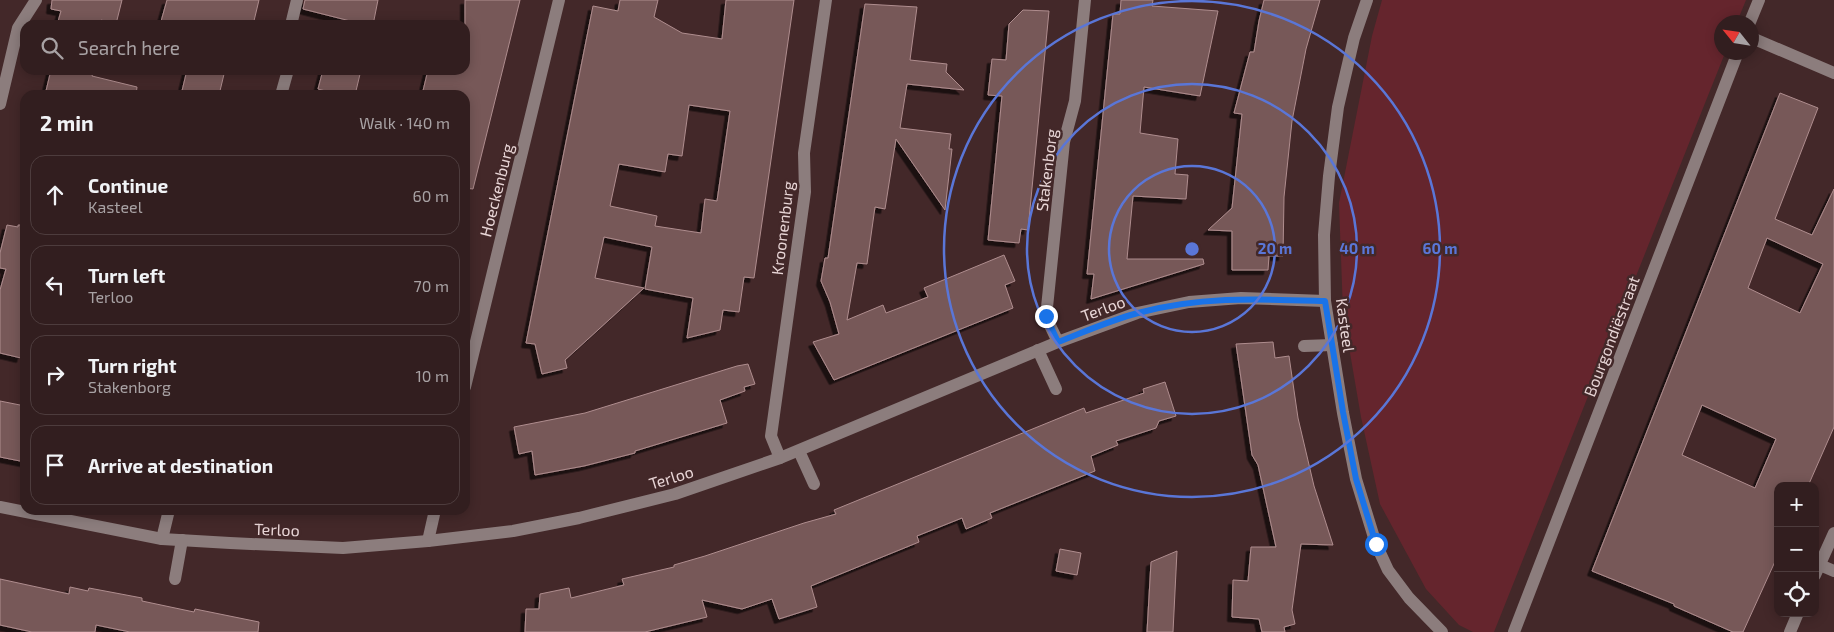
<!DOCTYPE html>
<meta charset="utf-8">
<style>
body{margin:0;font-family:"Exo 2",sans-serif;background:#3d2b2c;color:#f1f3f6}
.controls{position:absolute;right:15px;bottom:15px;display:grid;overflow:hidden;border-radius:10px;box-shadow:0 2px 12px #0003}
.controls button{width:45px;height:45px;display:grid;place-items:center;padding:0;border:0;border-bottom:1px solid #4d3c3d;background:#321e1f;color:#f1f3f6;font:25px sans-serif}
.compass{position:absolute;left:1714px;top:15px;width:45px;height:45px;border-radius:50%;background:#321e1f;box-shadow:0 2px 12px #0003;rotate:300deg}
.stop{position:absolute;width:15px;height:15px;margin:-11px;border:4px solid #1a73e8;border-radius:50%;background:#fff}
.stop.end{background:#1a73e8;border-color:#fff;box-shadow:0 1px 5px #0008}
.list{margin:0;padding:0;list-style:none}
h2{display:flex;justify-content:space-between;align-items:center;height:65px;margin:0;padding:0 20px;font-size:21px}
h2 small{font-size:16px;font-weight:400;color:#a8a2a4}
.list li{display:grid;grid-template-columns:32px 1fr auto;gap:15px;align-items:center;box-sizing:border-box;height:80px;margin:0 10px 10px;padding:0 10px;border:1px solid #4d3c3d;border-radius:15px}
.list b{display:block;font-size:19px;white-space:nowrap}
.list p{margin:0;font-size:16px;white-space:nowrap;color:#a8a2a4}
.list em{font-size:16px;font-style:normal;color:#a8a2a4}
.icon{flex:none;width:28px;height:28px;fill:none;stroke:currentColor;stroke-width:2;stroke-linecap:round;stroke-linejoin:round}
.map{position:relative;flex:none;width:1834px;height:632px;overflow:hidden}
.search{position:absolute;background:#321e1f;box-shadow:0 2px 12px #0003;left:20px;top:20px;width:450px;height:55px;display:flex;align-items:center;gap:12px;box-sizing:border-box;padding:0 18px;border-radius:15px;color:#a8a2a4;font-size:19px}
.panel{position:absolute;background:#321e1f;box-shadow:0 2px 12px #0003;left:20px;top:90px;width:450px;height:425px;border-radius:15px}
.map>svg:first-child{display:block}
.green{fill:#65252d}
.building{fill:#775859;stroke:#af8d8e;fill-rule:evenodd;filter:url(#shadow)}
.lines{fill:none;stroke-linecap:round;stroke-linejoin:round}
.minor{stroke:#8c7d7d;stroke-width:12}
.route{stroke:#1a73e8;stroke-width:6}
.ring{fill:none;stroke:#5a76d7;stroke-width:2.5}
.labels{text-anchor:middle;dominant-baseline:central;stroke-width:5;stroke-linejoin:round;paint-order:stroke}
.street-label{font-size:16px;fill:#e8d5d6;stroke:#432829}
.centre{fill:#5a76d7;stroke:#432829;stroke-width:2.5}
.ring-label{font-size:15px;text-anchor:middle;font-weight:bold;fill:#5a76d7;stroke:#432829;stroke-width:5;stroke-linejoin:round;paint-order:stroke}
</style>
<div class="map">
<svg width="1834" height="632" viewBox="0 0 1834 632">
<defs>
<filter id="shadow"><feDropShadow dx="-4.5" dy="4.5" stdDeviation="0" flood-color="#0009"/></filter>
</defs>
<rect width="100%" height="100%" fill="#432829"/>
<polygon class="green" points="1382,0 1746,0 1737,22 1722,22 1722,52 1725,53 1494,632 1473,632 1459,625 1426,589 1380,504 1361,417 1343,312 1339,203 1372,36"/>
<g class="building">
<polygon points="52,0 122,0 116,24 101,20 100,25 57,25 61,11 51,9"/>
<polygon points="167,0 259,0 253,25 160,25"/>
<polygon points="305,0 378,0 373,25 366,25 303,9"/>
<polygon points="465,0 520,0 473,189 465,188 465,95 422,95 428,70 465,70"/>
<path d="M620,0H658L654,17L682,33L722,39L726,0H794L754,278L744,277L739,312L723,310L720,330L687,338L693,298L645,289L652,247L604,237L595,278L644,288L565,360L567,368L542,374L535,344L526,343L593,6L618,11ZM689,105L730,111L717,201L705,199L701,233L655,226L657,216L610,206L619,164L665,172L668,154L682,156Z"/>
<polygon points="1121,0 1153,0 1152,6 1218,11 1200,96 1144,87 1140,133 1178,139 1175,174 1188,175 1186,199 1133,196 1127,259 1203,259 1204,264 1091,299 1094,274 1087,274 1113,14 1120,14"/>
<polygon points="1264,0 1320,0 1306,49 1292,121 1284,197 1283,256 1269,256 1268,270 1232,270 1232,231 1208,230 1232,208 1242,114 1234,113 1250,52 1254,52 1259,21"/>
<polygon points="865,4 917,7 910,60 947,64 946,72 964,90 907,84 900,128 951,134 949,149 952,149 945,210 896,139 885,209 875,207 867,264 857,263 847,320 883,305 886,313 928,297 924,288 1004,255 1015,281 1005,285 1013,308 834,380 813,342 839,334 830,302 821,281 825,258 828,258"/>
<polygon points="1023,10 1049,11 1028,230 1021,229 1019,243 988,240 1002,96 988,95 992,59 1006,60 1009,24"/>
<polygon points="51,70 94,70 92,76 137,87 136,95 45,95"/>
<polygon points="187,70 225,70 219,95 181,95"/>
<polygon points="323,70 361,70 355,95 341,95 318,89"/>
<path d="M1780,93L1818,108L1775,219L1812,235L1834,189V427L1808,486H1778V555L1743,632H1733L1674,606V604L1592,571ZM1767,238L1823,264L1800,313L1748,288ZM1702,405L1776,439L1755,488L1682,455Z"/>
<polygon points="7,225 18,227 18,225 25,225 25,343 21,358 0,353 0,290 6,269 0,268 0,253"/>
<polygon points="1273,342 1275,358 1289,356 1298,418 1314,486 1333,545 1301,544 1292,610 1295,624 1284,627 1285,632 1262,632 1259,619 1232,617 1233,580 1248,581 1251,547 1276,547 1258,465 1252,455 1236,344"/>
<polygon points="748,364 755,384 744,387 745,391 720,400 727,423 635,451 635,453 584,466 535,475 532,451 519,454 514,427 585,413 737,366"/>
<polygon points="1165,382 1176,416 1159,421 1156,428 1116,441 1118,445 1091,456 1095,471 990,513 992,518 966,529 962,518 917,536 919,542 811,586 817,607 779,619 772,599 742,609 702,600 707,617 645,632 525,632 526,609 539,609 540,594 569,588 571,598 624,585 622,579 674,567 674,565 705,556 804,523 836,514 834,510 1084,408 1086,413 1144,393 1143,389"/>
<polygon points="0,401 25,406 25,462 0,457"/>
<polygon points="1060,549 1081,553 1077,575 1056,571"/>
<polygon points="1177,551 1173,632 1147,632 1151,562"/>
<polygon points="0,579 69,594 70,587 88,591 89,588 142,598 142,601 194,612 195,609 259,622 258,632 130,632 96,625 95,632 32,632 0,625"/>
</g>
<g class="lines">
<g class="minor">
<polyline points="1367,0 1354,38 1338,107 1329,176 1324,235 1325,301 1343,413 1356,479 1376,544 1388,570 1409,598 1442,632"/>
<polyline points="1750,22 1759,0"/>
<polyline points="291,25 297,0"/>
<polyline points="1752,38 1834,73"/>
<polyline points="281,95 288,70"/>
<polyline points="0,104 18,28 36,0"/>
<polyline points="1058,342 1046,317 1064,142 1075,101 1085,0"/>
<polyline points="1304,346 1332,345"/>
<polyline points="1038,350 1056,389"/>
<polyline points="465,387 559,0"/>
<polyline points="799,451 814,484"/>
<polyline points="780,458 771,436 805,192 804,153 826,0"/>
<polyline points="0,507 162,539 230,543 343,548 428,541 513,531 579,518 675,494 780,458 1058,342 1137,313 1189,302 1241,298 1325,301"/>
<polyline points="162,539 169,510"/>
<polyline points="428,541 435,510"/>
<polyline points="1820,565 1834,571"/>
<polyline points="1815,575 1834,533"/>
<polyline points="175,579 182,540"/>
<polyline points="1514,632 1738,52"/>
<polyline points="1790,632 1798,613"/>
</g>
</g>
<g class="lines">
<path class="route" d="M1046,316L1058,342C1084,332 1111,320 1138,313C1201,296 1260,299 1325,301L1343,412L1356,479L1376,544"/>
</g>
<g class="ring">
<circle cx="1192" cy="249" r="83"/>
<circle cx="1192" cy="249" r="165"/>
<circle cx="1192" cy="249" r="248"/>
</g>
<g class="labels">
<g class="street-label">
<text transform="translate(1046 170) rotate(-83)">Stakenborg</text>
<text transform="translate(496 190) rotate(-76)">Hoeckenburg</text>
<text transform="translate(782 228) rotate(-83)">Kroonenburg</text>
<text transform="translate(1103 308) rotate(-20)">Terloo</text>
<text transform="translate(1346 325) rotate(82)">Kasteel</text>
<text transform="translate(1611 336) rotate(-69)">Bourgondiëstraat</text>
<text transform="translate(671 477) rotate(-17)">Terloo</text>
<text transform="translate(277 529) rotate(2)">Terloo</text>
</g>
</g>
<circle cx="1192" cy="249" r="8" class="centre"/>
<g class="ring-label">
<text x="1275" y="254">20 m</text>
<text x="1357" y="254">40 m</text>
<text x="1440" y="254">60 m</text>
</g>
</svg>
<div class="controls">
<button>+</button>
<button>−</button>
<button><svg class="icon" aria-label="locate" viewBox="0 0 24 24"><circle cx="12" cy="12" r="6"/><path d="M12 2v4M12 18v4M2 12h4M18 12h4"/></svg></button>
</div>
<svg class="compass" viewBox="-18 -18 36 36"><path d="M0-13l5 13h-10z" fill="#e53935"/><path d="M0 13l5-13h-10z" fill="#a8a2a4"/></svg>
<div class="stop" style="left:1376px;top:544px"></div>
<div class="stop end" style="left:1046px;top:316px"></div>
<div class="search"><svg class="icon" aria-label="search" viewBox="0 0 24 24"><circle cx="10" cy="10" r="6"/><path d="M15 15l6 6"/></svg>Search here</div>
<section class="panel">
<h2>2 min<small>Walk · 140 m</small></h2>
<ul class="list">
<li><svg class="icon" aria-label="ahead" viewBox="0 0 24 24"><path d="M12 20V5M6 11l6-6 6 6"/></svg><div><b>Continue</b><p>Kasteel</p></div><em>60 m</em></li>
<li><svg class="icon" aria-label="left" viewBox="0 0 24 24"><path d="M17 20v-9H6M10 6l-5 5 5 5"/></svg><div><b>Turn left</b><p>Terloo</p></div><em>70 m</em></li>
<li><svg class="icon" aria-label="right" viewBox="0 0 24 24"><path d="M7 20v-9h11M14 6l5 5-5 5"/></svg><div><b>Turn right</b><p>Stakenborg</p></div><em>10 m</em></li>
<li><svg class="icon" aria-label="arrive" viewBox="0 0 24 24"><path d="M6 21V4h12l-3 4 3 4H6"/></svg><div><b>Arrive at destination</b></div></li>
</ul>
</section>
</div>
